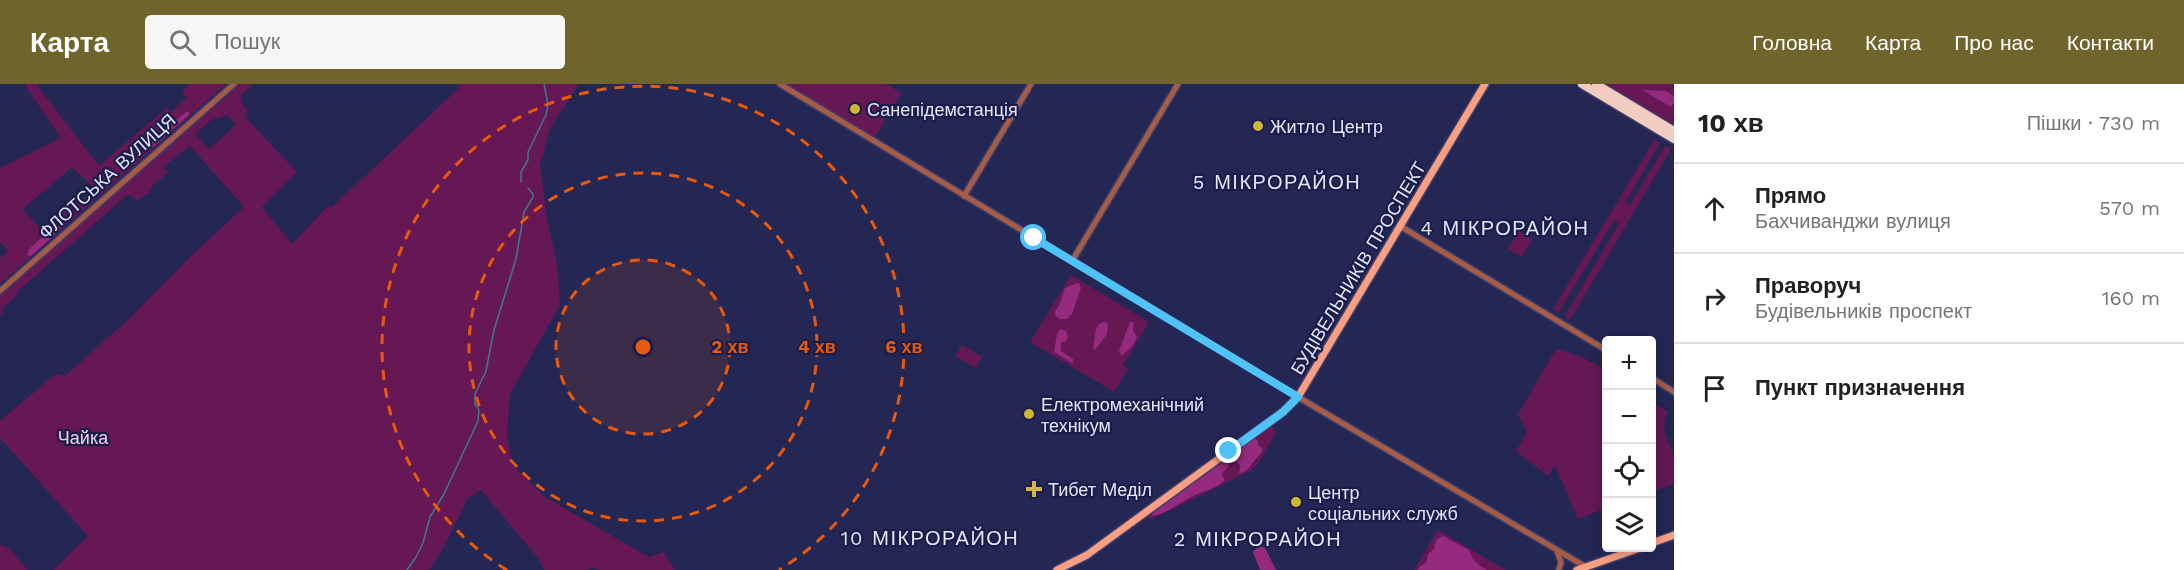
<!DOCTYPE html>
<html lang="uk">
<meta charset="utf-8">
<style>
body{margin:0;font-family:"Work Sans",sans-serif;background:#f6f6f6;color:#202124}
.controls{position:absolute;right:18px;bottom:18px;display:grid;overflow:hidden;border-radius:6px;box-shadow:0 3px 15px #0003}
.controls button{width:54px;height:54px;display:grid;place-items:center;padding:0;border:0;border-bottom:2px solid #e0e0e0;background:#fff;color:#202124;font:30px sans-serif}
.stop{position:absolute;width:18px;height:18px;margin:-14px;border:4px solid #4fc3f7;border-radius:50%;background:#fff}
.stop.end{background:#4fc3f7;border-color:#fff;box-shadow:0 2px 6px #0008}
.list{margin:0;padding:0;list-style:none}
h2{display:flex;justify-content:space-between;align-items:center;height:78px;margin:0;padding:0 24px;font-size:26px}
h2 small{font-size:20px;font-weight:400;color:#757577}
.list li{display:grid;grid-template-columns:39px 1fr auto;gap:18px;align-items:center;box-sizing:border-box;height:90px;padding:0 24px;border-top:2px solid #e0e0e0}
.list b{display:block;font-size:22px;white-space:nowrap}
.list p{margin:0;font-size:20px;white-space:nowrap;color:#757577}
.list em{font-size:20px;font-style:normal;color:#757577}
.icon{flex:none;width:33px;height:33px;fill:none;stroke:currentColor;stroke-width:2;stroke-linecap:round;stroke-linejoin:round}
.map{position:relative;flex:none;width:1674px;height:486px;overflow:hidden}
header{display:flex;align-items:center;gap:36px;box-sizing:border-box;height:84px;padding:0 30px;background:#6f642c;color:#fff}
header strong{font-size:28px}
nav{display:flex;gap:33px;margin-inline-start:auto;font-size:21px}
.search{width:420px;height:54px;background:#f6f6f6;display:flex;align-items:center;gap:15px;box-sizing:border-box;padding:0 21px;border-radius:6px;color:#757577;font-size:22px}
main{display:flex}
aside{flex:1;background:#fff}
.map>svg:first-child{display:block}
.green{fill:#651854;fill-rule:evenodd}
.forest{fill:#952a7e}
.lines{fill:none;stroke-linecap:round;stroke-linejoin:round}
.stream{stroke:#3d7a8a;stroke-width:1.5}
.minor-casing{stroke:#3f416c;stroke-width:8}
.major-casing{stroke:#3f416c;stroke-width:10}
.highway-casing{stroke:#3f416c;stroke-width:11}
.minor{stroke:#a65c45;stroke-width:5}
.major{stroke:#fa9f82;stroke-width:7}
.highway{stroke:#f2ccc0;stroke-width:8}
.route{stroke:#4fc3f7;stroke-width:8}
.ring{fill:none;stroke:#e8590c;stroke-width:3;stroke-dasharray:10 8}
.poi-dot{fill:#d0b736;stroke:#1b1c49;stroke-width:2}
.labels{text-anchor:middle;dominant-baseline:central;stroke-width:4.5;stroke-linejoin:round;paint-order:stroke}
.poi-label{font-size:18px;fill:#e2e7fe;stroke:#1b1c49;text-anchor:start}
.street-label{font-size:18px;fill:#e2e7fe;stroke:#1b1c49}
.park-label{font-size:18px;fill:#eed2e5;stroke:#1b1c49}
.neighbourhood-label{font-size:20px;letter-spacing:1.5px;fill:#e2e7fe;stroke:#1b1c49}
.centre{fill:#e8590c;stroke:#1b1c49;stroke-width:3}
.ring-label{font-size:18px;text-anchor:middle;font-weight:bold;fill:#e8590c;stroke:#1b1c49;stroke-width:4.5;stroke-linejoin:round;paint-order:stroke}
</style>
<header>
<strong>Карта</strong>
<div class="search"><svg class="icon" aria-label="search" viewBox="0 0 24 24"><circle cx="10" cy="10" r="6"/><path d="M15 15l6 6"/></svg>Пошук</div>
<nav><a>Головна</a><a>Карта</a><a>Про нас</a><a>Контакти</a></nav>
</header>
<main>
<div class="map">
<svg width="1674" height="486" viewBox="0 0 1674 486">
<rect width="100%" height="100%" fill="#242654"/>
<g class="green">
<path d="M24,0H36L99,82L167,24L171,28L187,14L182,7L190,0H226L0,200V174L8,167L0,158V84L61,54ZM72,83L95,105L80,118L77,115L41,146L23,125Z"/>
<path d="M240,0H253L240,12L243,14L240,17L247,25L245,33L297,88L262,123L292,160L328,122L331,124L459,4L460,0H579L550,44L540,80L547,135L557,179L560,221L510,310L507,349L512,381L545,413L649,473L663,468L675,486H598L592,484L588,486H544L538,474L481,406L468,414L442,466L429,486H53L88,452L0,354V337L56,290L65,292L132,232L190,173L244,123L190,62L163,83L168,88L149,105L151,107L137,117L131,111H127L17,208L18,210L2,225L3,228L0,231V212ZM227,31L236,41L209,65L195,50L211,36Z"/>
<polygon points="783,0 886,0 901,9 874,55"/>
<polygon points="1602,0 1671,0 1674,2 1674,43"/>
<polygon points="1655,55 1660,59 1625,119 1627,120 1633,111 1627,121 1629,122 1665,62 1671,65 1570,236 1565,232 1620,138 1618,137 1612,147 1617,137 1615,135 1558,229 1553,225"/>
<polygon points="1519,147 1532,155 1522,173 1508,165"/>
<path d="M1071,191L1149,238L1123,281L1128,285L1114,308L1030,258ZM1129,241H1134L1133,246L1137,253L1124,271L1119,267L1126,251Z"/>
<polygon points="962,261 982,273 976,284 955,272"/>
<polygon points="1556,265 1580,272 1606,286 1606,424 1578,435 1555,381 1548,392 1516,367 1527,348 1518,330"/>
<path d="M1652,318L1668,328C1658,345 1671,359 1674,375C1674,383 1674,392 1674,400L1652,408Z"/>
<path d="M1270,340L1276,348L1258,380L1250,387L1150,436L1146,430ZM1258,360L1262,368C1255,378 1250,386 1238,388L1240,381L1232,375V370ZM1219,378L1229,380L1228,384L1222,390L1225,394L1210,406C1198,405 1168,429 1152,432C1171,411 1196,396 1219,378Z"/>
<polygon points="1438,446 1506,486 1414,486"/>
<polygon points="0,461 7,463 28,486 0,486"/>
</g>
<g class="forest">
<polygon points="1642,6 1666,7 1674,12 1674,18 1671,23"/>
<polygon points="186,28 189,28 189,31 153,63 149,62 150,57"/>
<polygon points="56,141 60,143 59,147 31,172 27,171 29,165"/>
<path d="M1077,199H1079L1081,204L1072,230L1067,235H1060L1055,231V227C1062,219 1061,213 1065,204Z"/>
<path d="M1105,238L1108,240L1107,250L1095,266L1093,264C1096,254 1093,239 1105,238Z"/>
<polygon points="1130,238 1134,238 1133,246 1137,253 1133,261 1122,272 1119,267"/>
<polygon points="1060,245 1066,247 1068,253 1066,257 1061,259 1061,267 1073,275 1073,280 1054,268 1057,250"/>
<polygon points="1253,354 1258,356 1258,361 1262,364 1262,368 1247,386 1239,390 1240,381 1232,375 1232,370"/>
<path d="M1225,377L1228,378L1229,382L1222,390L1225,396C1217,405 1202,407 1191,413C1179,419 1166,430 1152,432L1153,428L1219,378Z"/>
<polygon points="1443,452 1469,466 1473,475 1481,483 1488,486 1418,486 1420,482 1426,479 1428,470 1434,465 1436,456"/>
<polygon points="1259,462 1265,464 1276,486 1260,486 1253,468"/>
</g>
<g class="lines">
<g class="stream">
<polyline points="521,98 521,88 528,76 528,68 546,31 548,21 544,0"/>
<polyline points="407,486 416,473 423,459 430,433 444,410 478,337 479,326 475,320 475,310 486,287 494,246 516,175 524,128 533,113 533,110 528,104"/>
</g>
<defs>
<g id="minor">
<polyline points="780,0 1298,313 1586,483"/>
<polyline points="964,112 1031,0"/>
<polyline points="1400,142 1606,266"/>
<polyline points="1072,177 1178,0"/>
<polyline points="0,207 234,0"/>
<polyline points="1652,294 1674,308"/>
<polyline points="1557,467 1561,478 1559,486"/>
</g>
<g id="major">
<polyline points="1652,459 1674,451"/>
<polyline points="1057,486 1087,471 1283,328 1298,313 1485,0"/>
<polyline points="1577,486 1640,464"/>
</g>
<g id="highway">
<polyline points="1582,0 1674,55"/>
<polyline points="1596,0 1674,47"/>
</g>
</defs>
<use href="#minor" class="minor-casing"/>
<use href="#major" class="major-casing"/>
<use href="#highway" class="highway-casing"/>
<use href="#minor" class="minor"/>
<use href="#major" class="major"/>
<use href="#highway" class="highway"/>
</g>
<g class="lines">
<polyline class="route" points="1034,154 1298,313 1283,328 1229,367"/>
</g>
<circle cx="643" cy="263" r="87" fill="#e8590c" fill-opacity=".12"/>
<g class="ring">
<circle cx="643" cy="263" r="87"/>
<circle cx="643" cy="263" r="174"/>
<path d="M507 486A261 261 0 1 1 779 486"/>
</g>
<g class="poi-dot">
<circle cx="855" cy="25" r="6"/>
<circle cx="1258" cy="42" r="6"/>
<circle cx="1029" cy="330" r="6"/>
<path d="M1031 396h6v6h6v6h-6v6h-6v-6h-6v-6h6z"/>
<circle cx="1296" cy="418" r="6"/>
</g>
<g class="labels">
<g class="poi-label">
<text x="867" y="25">Санепідемстанція</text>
<text x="1270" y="42">Житло Центр</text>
<text x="1041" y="320">Електромеханічний<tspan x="1041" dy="21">технікум</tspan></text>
<text x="1048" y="405">Тибет Меділ</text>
<text x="1308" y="408">Центр<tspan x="1308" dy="21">соціальних служб</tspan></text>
</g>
<g class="street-label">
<text transform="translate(107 92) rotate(-42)">ФЛОТСЬКА ВУЛИЦЯ</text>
<text transform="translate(1358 184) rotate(-59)">БУДІВЕЛЬНИКІВ ПРОСПЕКТ</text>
</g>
<g class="park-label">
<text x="83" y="353">Чайка</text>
</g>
<g class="neighbourhood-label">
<text x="1277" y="98">5 МІКРОРАЙОН</text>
<text x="1505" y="144">4 МІКРОРАЙОН</text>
<text x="930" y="454">10 МІКРОРАЙОН</text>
<text x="1258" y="455">2 МІКРОРАЙОН</text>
</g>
</g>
<circle cx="643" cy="263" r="9" class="centre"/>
<g class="ring-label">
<text x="730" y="269">2 хв</text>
<text x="817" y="269">4 хв</text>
<text x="904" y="269">6 хв</text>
</g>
</svg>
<div class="controls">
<button>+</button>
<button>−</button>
<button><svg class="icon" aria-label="locate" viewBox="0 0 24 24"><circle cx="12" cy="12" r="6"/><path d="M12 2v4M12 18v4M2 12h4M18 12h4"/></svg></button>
<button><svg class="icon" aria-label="layers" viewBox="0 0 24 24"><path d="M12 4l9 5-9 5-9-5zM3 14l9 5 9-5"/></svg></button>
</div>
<div class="stop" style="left:1034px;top:154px"></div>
<div class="stop end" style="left:1229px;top:367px"></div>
</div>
<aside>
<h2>10 хв<small>Пішки · 730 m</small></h2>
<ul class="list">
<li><svg class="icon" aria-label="ahead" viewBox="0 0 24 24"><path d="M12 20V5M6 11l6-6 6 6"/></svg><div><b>Прямо</b><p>Бахчиванджи вулиця</p></div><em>570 m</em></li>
<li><svg class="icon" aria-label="right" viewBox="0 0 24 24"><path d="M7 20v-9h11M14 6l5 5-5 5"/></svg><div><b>Праворуч</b><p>Будівельників проспект</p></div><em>160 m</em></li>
<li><svg class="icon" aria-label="arrive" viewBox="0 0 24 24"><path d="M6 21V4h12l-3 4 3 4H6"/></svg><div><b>Пункт призначення</b></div></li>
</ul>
</aside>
</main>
